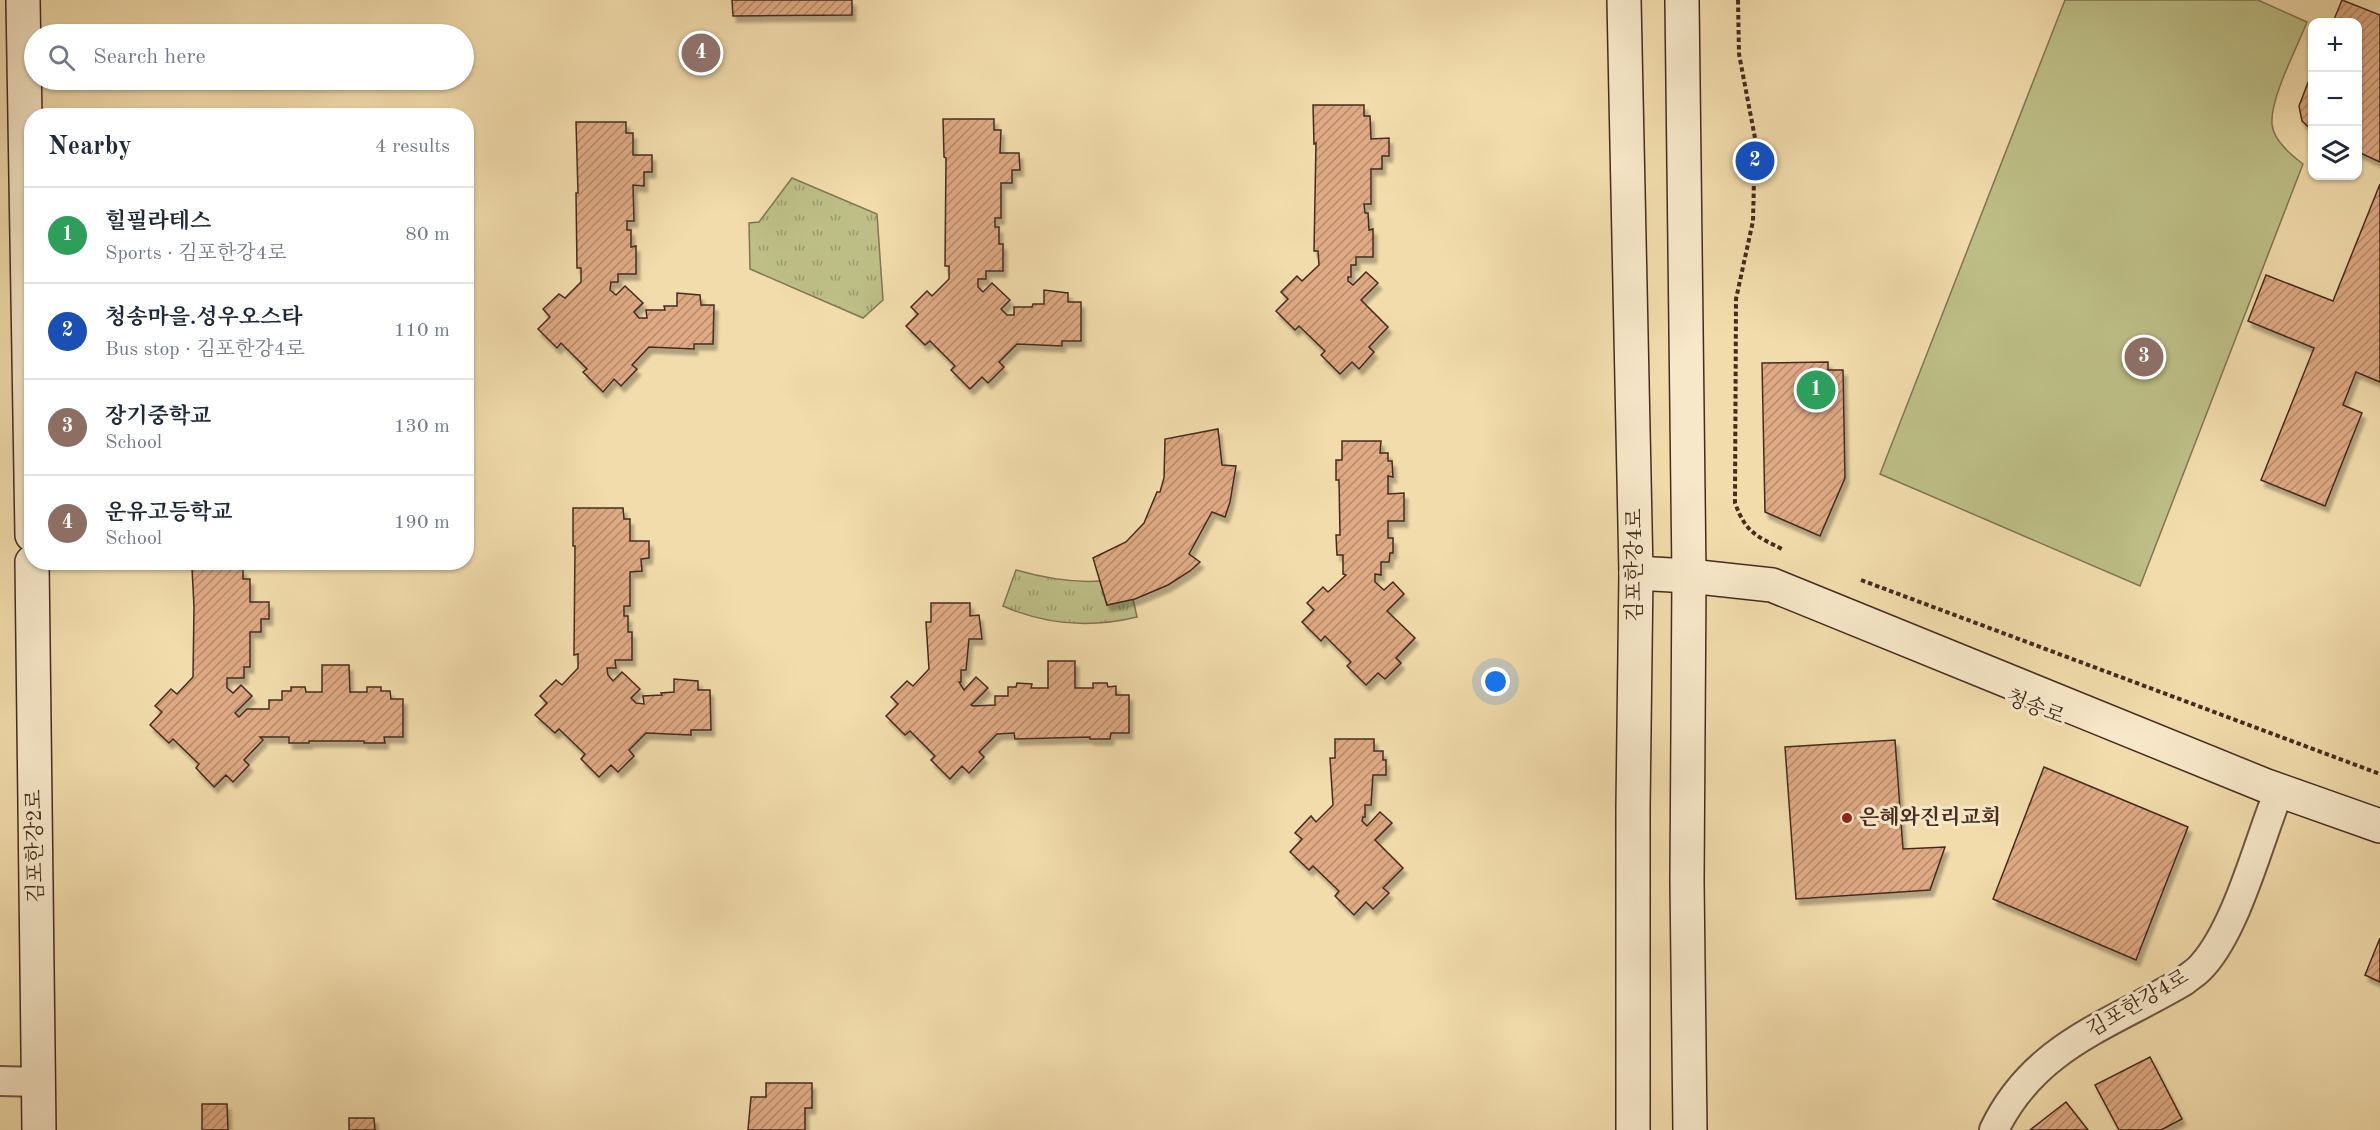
<!DOCTYPE html>
<meta charset="utf-8">
<style>
body{margin:0;font-family:"Old Standard TT","Noto Serif KR",serif;background:#f2f2f3;color:#1f2937}
.controls{position:absolute;right:18px;top:18px;display:grid;overflow:hidden;border-radius:12px;box-shadow:0 2px 4px #0004}
.controls button{width:54px;height:54px;display:grid;place-items:center;padding:0;border:0;border-bottom:2px solid #e0e1e3;background:#fff;color:#1f2937;font:30px sans-serif}
.you{position:absolute;left:1496px;top:682px;width:21px;height:21px;margin:-15px;border:4px solid #fff;border-radius:50%;background:#1a73e8;box-shadow:0 0 0 9px #1a73e833}
.badge{display:grid;place-items:center;width:39px;height:39px;border-radius:50%;background:#db2777;color:#fff;font-size:20px;font-weight:700}
.pin{position:absolute;translate:-50% -50%;border:3px solid #fff;box-shadow:0 2px 6px #0006}
.list{margin:0;padding:0;list-style:none}
h2{display:flex;justify-content:space-between;align-items:center;height:78px;margin:0;padding:0 24px;font-size:26px}
h2 small{font-size:20px;font-weight:400;color:#747a83}
.list li{display:grid;grid-template-columns:39px 1fr auto;gap:18px;align-items:center;box-sizing:border-box;height:96px;padding:0 24px;border-top:2px solid #e0e1e3}
.list b{display:block;font-size:22px;white-space:nowrap}
.list p{margin:0;font-size:20px;white-space:nowrap;color:#747a83}
.list em{font-size:20px;font-style:normal;color:#747a83}
.icon{flex:none;width:33px;height:33px;fill:none;stroke:currentColor;stroke-width:2;stroke-linecap:round;stroke-linejoin:round}
.map{position:relative;flex:none;width:2380px;height:1130px;overflow:hidden}
.search{position:absolute;background:#fff;box-shadow:0 2px 4px #0004;left:24px;top:24px;width:450px;height:66px;display:flex;align-items:center;gap:15px;box-sizing:border-box;padding:0 21px;border-radius:33px;color:#747a83;font-size:22px}
.panel{position:absolute;background:#fff;box-shadow:0 2px 4px #0004;left:24px;top:108px;width:450px;height:462px;border-radius:24px}
.map>svg:first-child{display:block}
.grass{fill:url(#grass-tufts);stroke:#827554;stroke-width:1.5}
.pitch{fill:#bebf87;stroke:#827554;stroke-width:1.5}
.building{fill:url(#building-hatch);stroke:#452b20;stroke-width:1.5;filter:url(#shadow)}
.lines{fill:none;stroke-linecap:round;stroke-linejoin:round}
.street-casing{stroke:#705743;stroke-width:32}
.secondary-casing{stroke:#452b20;stroke-width:36}
.path{stroke:#452b20;stroke-width:4;stroke-dasharray:4.5 3;stroke-linecap:butt}
.street{stroke:#f7e8c9;stroke-width:28}
.secondary{stroke:#f7e8c9;stroke-width:33}
.poi-dot{fill:#8f2418;stroke:#f7e8c9;stroke-width:2}
.labels{text-anchor:middle;dominant-baseline:central;stroke-width:6;stroke-linejoin:round;paint-order:stroke}
.street-label{font-size:21px;fill:#452b20;stroke:#f7e8c9}
.poi-label{font-size:21px;font-weight:bold;fill:#452b20;stroke:#f7e8c9;text-anchor:start}
</style>
<div class="map">
<svg width="2380" height="1130" viewBox="0 0 2380 1130">
<defs>
<pattern id="grass-tufts" width="24" height="20" patternUnits="userSpaceOnUse" patternTransform="scale(1.5)"><rect width="24" height="20" fill="#bebf87"/><path d="M3 7l-1-3M5 7V3M7 7l1-3M15 17l-1-3M17 17v-4M19 17l1-3" fill="none" stroke="#9c9b6e"/></pattern>
<pattern id="building-hatch" width="6" height="6" patternUnits="userSpaceOnUse" patternTransform="scale(1.5)"><rect width="6" height="6" fill="#dea983"/><path d="M-1 1l2-2M0 6l6-6M5 7l2-2" fill="none" stroke="#b68a6b"/></pattern>
<filter id="shadow"><feDropShadow dx="3.5" dy="6" stdDeviation="1.5" flood-color="#0004"/></filter>
</defs>
<rect width="100%" height="100%" fill="#f2dcac"/>
<filter id="stains"><feTurbulence type="fractalNoise" baseFrequency=".00333" numOctaves="4"/><feColorMatrix values="0 0 0 0 .2 0 0 0 0 .09 0 0 0 0 .02 0 0 0 .5 -.17"/></filter>
<radialGradient id="worn" r=".72"><stop offset=".6" stop-color="#630" stop-opacity="0"/><stop offset="1" stop-color="#630" stop-opacity=".3"/></radialGradient>
<g class="grass">
<polygon points="792,178 877,214 883,300 863,318 750,269 749,223 759,222"/>
<path d="M1016,570C1044,578 1071,583 1100,581L1107,605L1133,599L1137,617C1092,628 1046,625 1003,606Z"/>
</g>
<path class="pitch" d="M2065,0H2258L2307,22C2297,48 2270,98 2272,124C2273,140 2291,155 2303,164L2140,586L1880,474Z"/>
<g class="building">
<polygon points="732,0 852,0 852,15 733,16"/>
<polygon points="2342,0 2380,15 2380,162 2358,152 2358,22 2333,22"/>
<polygon points="2312,72 2312,130 2302,121 2299,106"/>
<polygon points="1313,105 1364,105 1364,116 1370,116 1371,139 1389,138 1389,156 1382,156 1382,169 1371,169 1371,204 1364,204 1365,213 1368,213 1369,230 1373,229 1373,257 1356,257 1356,265 1351,265 1351,277 1348,277 1348,281 1353,285 1366,272 1378,283 1361,300 1388,327 1369,347 1374,352 1359,369 1352,362 1340,374 1321,355 1325,351 1299,326 1295,330 1276,311 1288,299 1281,292 1297,276 1302,281 1319,265 1318,251 1314,251 1316,143 1314,144"/>
<polygon points="943,119 994,119 994,130 1001,130 1000,153 1019,153 1020,170 1012,170 1012,183 1001,183 1001,218 995,218 995,227 999,227 999,244 1003,244 1003,271 986,271 986,279 978,279 978,287 983,292 992,283 1010,300 1001,309 1007,315 1014,315 1014,307 1032,307 1033,304 1044,304 1044,290 1068,293 1068,302 1081,302 1081,341 1062,341 1062,346 1017,344 999,362 1004,367 988,383 982,377 970,389 951,370 955,366 930,341 925,345 906,326 918,314 911,307 927,291 932,296 949,279 949,266 945,266 946,158 944,157"/>
<polygon points="576,122 626,122 626,133 633,133 633,155 652,155 652,172 644,172 644,186 633,185 634,221 627,221 627,230 631,230 631,247 636,246 636,274 618,274 618,282 611,282 610,290 616,295 625,286 643,303 634,312 639,318 647,318 646,310 665,310 664,306 677,306 677,293 700,295 701,305 714,305 713,344 694,344 694,349 649,347 632,365 637,369 621,386 614,379 603,392 583,372 587,369 561,343 557,348 538,329 550,317 543,309 559,294 565,298 581,282 581,268 577,268 576,193 578,193"/>
<polygon points="2380,184 2380,382 2356,372 2343,405 2362,413 2325,506 2261,480 2314,348 2248,321 2266,275 2333,301"/>
<polygon points="1828,362 1828,370 1843,370 1845,478 1820,536 1765,512 1762,363"/>
<polygon points="1218,429 1222,465 1236,466 1230,502 1225,517 1212,512 1189,554 1200,562 1190,571 1168,585 1135,599 1107,605 1093,558 1126,542 1144,523 1157,492 1160,492 1164,478 1165,439"/>
<polygon points="1342,441 1381,441 1380,453 1388,453 1388,461 1392,461 1393,477 1388,476 1388,494 1404,493 1404,521 1388,521 1388,538 1393,538 1393,553 1390,553 1389,562 1381,562 1381,575 1375,574 1375,582 1384,590 1393,582 1404,594 1387,611 1415,638 1396,658 1401,663 1385,679 1378,673 1366,685 1347,666 1351,662 1325,636 1321,641 1302,622 1314,610 1307,603 1323,587 1328,592 1346,575 1343,574 1343,555 1337,555 1336,535 1340,535 1339,480 1336,480 1336,460 1342,460"/>
<polygon points="573,508 623,508 624,519 630,519 630,541 649,541 649,558 641,559 642,571 630,572 630,606 624,606 624,616 628,616 628,632 632,632 632,660 615,660 616,668 607,668 608,675 613,681 622,672 640,689 631,698 636,703 644,704 643,696 662,695 661,693 674,692 674,679 698,681 698,690 710,690 711,730 691,730 691,735 646,733 629,750 634,756 618,772 611,765 599,777 581,759 585,754 559,729 555,733 535,715 547,703 540,696 556,680 562,685 578,668 578,654 574,655 575,546 573,546"/>
<polygon points="192,568 243,569 243,579 250,579 250,602 269,602 269,619 261,619 261,632 250,632 250,667 244,667 244,678 227,678 227,688 233,693 241,685 252,696 235,713 239,717 247,709 269,709 269,700 282,700 282,691 291,691 291,687 305,687 306,692 322,692 322,665 349,665 350,692 367,692 367,687 381,687 381,691 390,691 391,699 403,699 403,737 384,737 385,743 364,743 364,741 309,741 309,743 289,743 289,737 260,737 263,740 244,760 249,765 233,782 226,775 214,787 196,768 199,764 173,739 169,743 150,725 162,712 155,706 171,689 177,694 193,677 194,607"/>
<polygon points="931,603 970,603 970,616 979,615 982,639 969,639 966,670 961,670 961,682 959,682 964,690 976,677 988,688 971,705 973,706 995,705 995,696 1008,696 1008,687 1016,687 1017,683 1032,684 1031,688 1048,688 1048,661 1075,661 1075,688 1093,688 1093,683 1107,683 1108,687 1116,686 1116,695 1129,695 1129,733 1111,733 1110,739 1090,739 1090,737 1015,739 1014,733 997,734 979,752 984,757 969,773 962,766 950,779 931,760 935,756 910,731 905,735 886,716 898,704 891,697 907,681 913,686 929,669 926,622 931,622"/>
<polygon points="1335,739 1374,739 1374,751 1383,751 1383,760 1386,760 1386,775 1373,775 1371,805 1365,805 1365,817 1363,817 1362,821 1367,826 1380,812 1392,823 1375,840 1403,868 1383,888 1389,893 1373,909 1366,902 1354,915 1335,896 1339,891 1313,866 1309,870 1290,852 1302,839 1295,833 1311,816 1316,822 1333,805 1330,758 1335,758"/>
<polygon points="1895,740 1903,849 1945,847 1930,890 1796,899 1785,747"/>
<polygon points="2044,767 2188,827 2136,960 1993,899"/>
<polygon points="2380,938 2380,982 2365,975"/>
<polygon points="2150,1057 2182,1119 2161,1130 2119,1130 2095,1085"/>
<polygon points="766,1083 812,1083 812,1108 805,1108 805,1130 748,1130 751,1097 766,1097"/>
<polygon points="2066,1102 2088,1130 2030,1130"/>
<polygon points="202,1104 227,1104 228,1130 202,1130"/>
<polygon points="349,1118 374,1118 375,1130 349,1130"/>
</g>
<g class="lines">
<defs>
<g id="street">
<polyline points="0,1081 39,1082"/>
<path d="M1994,1130C2034,1046 2110,1025 2184,981C2190,976 2197,972 2202,966C2237,928 2259,840 2279,791"/>
</g>
<g id="secondary">
<polyline points="23,0 32,535"/>
<polyline points="1624,0 1636,573 1633,808 1633,1130"/>
<polyline points="1682,0 1689,576 1687,881 1690,1130"/>
<polyline points="32,562 39,1130"/>
<polyline points="1636,573 1689,576 1772,585 2264,785 2380,826"/>
</g>
</defs>
<use href="#street" class="street-casing"/>
<use href="#secondary" class="secondary-casing"/>
<g class="path">
<path d="M1738,0L1739,54L1755,138L1753,221L1736,299L1735,503C1746,533 1756,536 1784,550"/>
<polyline points="1861,580 2380,774"/>
</g>
<use href="#street" class="street"/>
<use href="#secondary" class="secondary"/>
</g>
<circle class="poi-dot" cx="1847" cy="818" r="6"/>
<g class="labels">
<g class="street-label">
<text transform="translate(1635 565) rotate(-90)">김포한강4로</text>
<text transform="translate(2035 708) rotate(21)">청송로</text>
<text transform="translate(36 846) rotate(-91)">김포한강2로</text>
<text transform="translate(2138 1004) rotate(-30)">김포한강4로</text>
</g>
<g class="poi-label">
<text x="1859" y="818">은혜와진리교회</text>
</g>
</g>
<rect width="100%" height="100%" filter="url(#stains)"/>
<rect width="100%" height="100%" fill="url(#worn)"/>
</svg>
<div class="controls">
<button>+</button>
<button>−</button>
<button><svg class="icon" aria-label="layers" viewBox="0 0 24 24"><path d="M12 4l9 5-9 5-9-5zM3 14l9 5 9-5"/></svg></button>
</div>
<div class="you"></div>
<div class="pin badge" style="left:1816px;top:390px;background:#2e9e5b">1</div>
<div class="pin badge" style="left:1755px;top:161px;background:#1a4fb4">2</div>
<div class="pin badge" style="left:2144px;top:357px;background:#8d6e63">3</div>
<div class="pin badge" style="left:701px;top:53px;background:#8d6e63">4</div>
<div class="search"><svg class="icon" aria-label="search" viewBox="0 0 24 24"><circle cx="10" cy="10" r="6"/><path d="M15 15l6 6"/></svg>Search here</div>
<section class="panel">
<h2>Nearby<small>4 results</small></h2>
<ul class="list">
<li><span class="badge" style="background:#2e9e5b">1</span><div><b>힐필라테스</b><p>Sports · 김포한강4로</p></div><em>80 m</em></li>
<li><span class="badge" style="background:#1a4fb4">2</span><div><b>청송마을.성우오스타</b><p>Bus stop · 김포한강4로</p></div><em>110 m</em></li>
<li><span class="badge" style="background:#8d6e63">3</span><div><b>장기중학교</b><p>School</p></div><em>130 m</em></li>
<li><span class="badge" style="background:#8d6e63">4</span><div><b>운유고등학교</b><p>School</p></div><em>190 m</em></li>
</ul>
</section>
</div>
